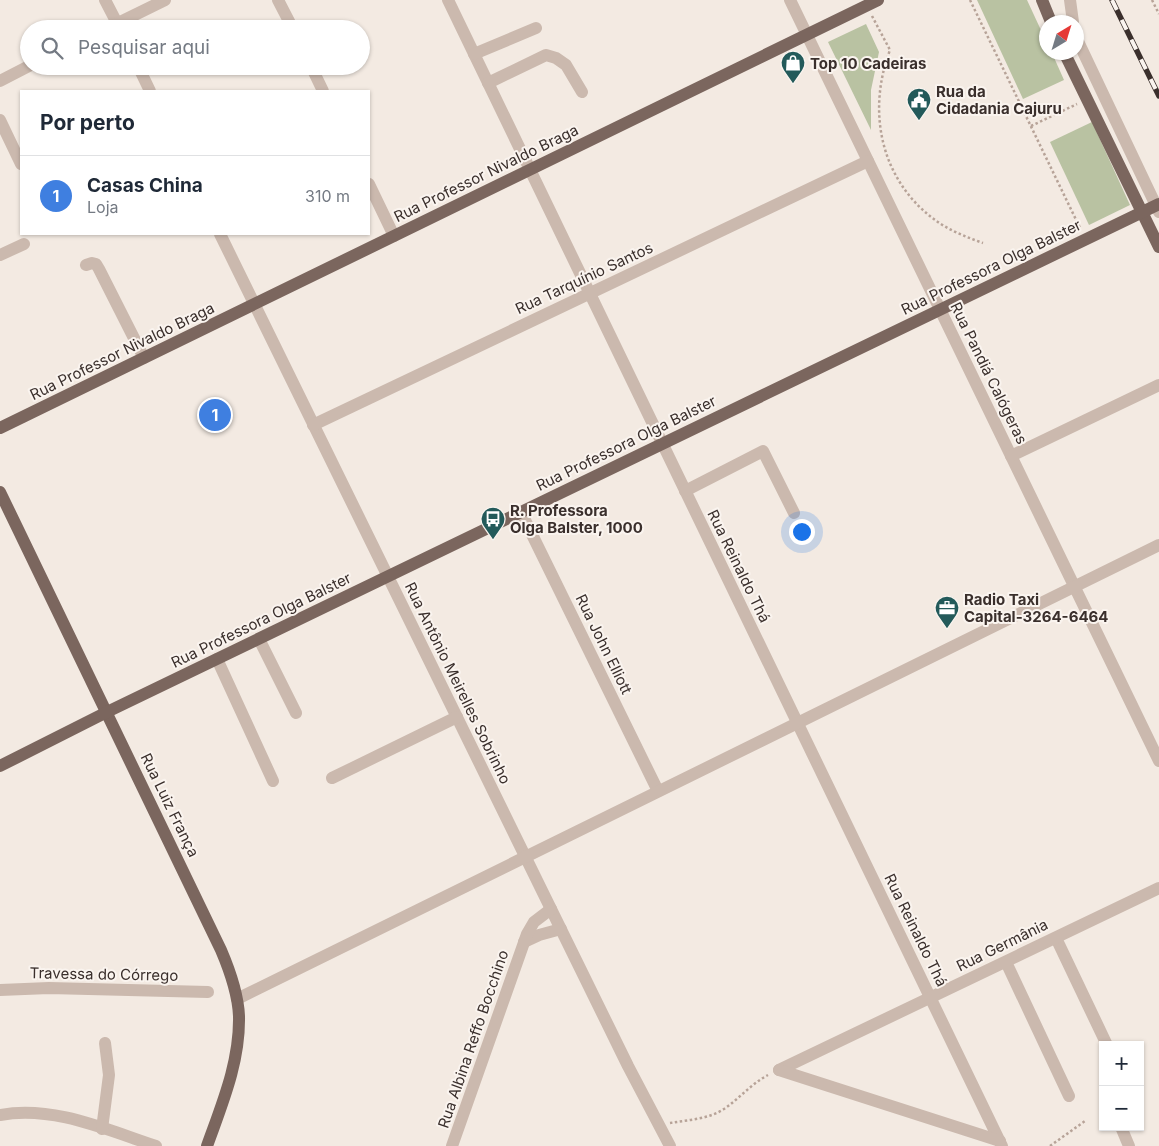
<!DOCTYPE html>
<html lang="pt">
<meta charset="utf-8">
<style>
body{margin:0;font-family:Inter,sans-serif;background:#f2f2f3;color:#1f2937}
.controls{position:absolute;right:15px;bottom:15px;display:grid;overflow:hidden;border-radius:0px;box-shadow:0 1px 4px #0004}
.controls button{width:45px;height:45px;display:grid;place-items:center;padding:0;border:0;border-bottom:1px solid #e0e1e3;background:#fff;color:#1f2937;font:25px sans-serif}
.compass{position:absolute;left:1039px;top:15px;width:45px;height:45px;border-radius:50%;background:#fff;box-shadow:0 1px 4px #0004;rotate:38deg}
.you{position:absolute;left:801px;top:531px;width:18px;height:18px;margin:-12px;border:4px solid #fff;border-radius:50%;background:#1a73e8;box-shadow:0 0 0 8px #1a73e833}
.badge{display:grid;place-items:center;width:32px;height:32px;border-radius:50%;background:#235a5a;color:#fff;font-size:16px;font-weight:700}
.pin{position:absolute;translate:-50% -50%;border:2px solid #fff;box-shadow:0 1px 5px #0006}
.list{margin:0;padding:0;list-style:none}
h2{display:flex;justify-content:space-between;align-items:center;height:65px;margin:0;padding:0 20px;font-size:21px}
h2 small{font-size:16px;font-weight:400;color:#747a83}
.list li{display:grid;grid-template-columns:32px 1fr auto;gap:15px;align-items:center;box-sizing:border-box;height:80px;padding:0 20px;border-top:1px solid #e0e1e3}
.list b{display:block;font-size:19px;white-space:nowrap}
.list p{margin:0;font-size:16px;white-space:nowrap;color:#747a83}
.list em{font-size:16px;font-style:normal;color:#747a83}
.icon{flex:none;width:28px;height:28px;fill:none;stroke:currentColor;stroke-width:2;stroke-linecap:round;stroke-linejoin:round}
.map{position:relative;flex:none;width:1159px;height:1146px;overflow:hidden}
.search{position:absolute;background:#fff;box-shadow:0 1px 4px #0004;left:20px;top:20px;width:350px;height:55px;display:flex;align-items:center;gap:12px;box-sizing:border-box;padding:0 18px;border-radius:28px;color:#747a83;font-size:19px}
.panel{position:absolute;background:#fff;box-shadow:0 1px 4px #0004;left:20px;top:90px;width:350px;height:145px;border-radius:0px}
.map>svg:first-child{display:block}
.green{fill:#b9c2a2}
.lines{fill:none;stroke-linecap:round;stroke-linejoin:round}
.path{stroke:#b7a398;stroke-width:2.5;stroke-dasharray:2.5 2.5;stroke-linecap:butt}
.minor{stroke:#cbb9ae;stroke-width:12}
.major{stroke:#7b665e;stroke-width:12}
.rail-casing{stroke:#3a2f2c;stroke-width:5.5}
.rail{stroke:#faf4ef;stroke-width:4;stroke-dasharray:11;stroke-linecap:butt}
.labels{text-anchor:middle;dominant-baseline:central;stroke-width:4;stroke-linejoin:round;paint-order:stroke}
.poi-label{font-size:15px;font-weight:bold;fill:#3a2f2c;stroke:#faf4ef;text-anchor:start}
.street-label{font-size:15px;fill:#3a2f2c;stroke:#faf4ef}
</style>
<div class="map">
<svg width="1159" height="1146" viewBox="0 0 1159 1146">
<rect width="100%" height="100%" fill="#f3eae2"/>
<g class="green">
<polygon points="977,0 1027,0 1046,41 1046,52 1052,53 1064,80 1023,99"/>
<polygon points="866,24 879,52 871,90 871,130 828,42"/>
<polygon points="1092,122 1130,205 1089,225 1050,142"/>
</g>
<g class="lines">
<g class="path">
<polyline points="970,0 1080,228"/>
<polyline points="1152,0 1159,14"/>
<path d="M872,16L890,50C865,116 883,188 944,226C956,233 969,238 983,243"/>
<polyline points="1031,126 1077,104"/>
<path d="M670,1123C688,1120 709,1119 724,1109C740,1098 751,1084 768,1075"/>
<polyline points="1050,1146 1085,1121"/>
</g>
<g class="minor">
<polyline points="105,0 120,29"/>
<polyline points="278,0 293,29"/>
<polyline points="448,0 1002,1146"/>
<polyline points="790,0 1159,761"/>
<polyline points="1070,0 1073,22"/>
<polyline points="106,29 165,0"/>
<polyline points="1076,37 1159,212"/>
<polyline points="474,54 536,28"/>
<polyline points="138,66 150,91"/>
<polyline points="311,66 323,91"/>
<polyline points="0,81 29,66"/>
<polyline points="488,83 546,55 556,58 566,65 582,92"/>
<polyline points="0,120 21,164"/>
<polyline points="369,184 394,236"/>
<polyline points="220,234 628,1066 670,1146"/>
<polyline points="0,255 24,244"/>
<polyline points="86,265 92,263 96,264 99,269 144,358"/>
<polyline points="313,425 868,161"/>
<polyline points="1011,456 1159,385"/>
<polyline points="685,491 763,451 794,513"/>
<polyline points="521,512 658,791"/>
<polyline points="259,639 296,713"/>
<polyline points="217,659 273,781"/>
<polyline points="332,778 457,717"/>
<polyline points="1056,938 1107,1045"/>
<polyline points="524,942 539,935 561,929"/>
<polyline points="1006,962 1069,1096"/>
<polyline points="0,990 49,988 208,992"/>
<polyline points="237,999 1159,545"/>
<polyline points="779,1070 1159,888"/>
<polyline points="779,1070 1000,1141"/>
<path d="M0,1115C53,1105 107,1130 156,1146"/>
<polyline points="1121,1127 1129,1146"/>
<polyline points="102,1129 109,1075 105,1043"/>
<polyline points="452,1146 527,934 534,922 551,909"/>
</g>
<g class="major">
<polyline points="1042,0 1051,22"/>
<polyline points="1064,52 1159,247"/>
<polyline points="0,428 878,0"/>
<path d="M0,492L221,950C230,971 238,993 239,1016C240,1062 222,1104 207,1146"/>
<polyline points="0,766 107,712 1159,204"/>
</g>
<defs>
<polyline id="rail" points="1112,0 1159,96"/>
</defs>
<use href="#rail" class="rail-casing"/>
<use href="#rail" class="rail"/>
</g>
<defs>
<symbol id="shop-pin" viewBox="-11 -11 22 30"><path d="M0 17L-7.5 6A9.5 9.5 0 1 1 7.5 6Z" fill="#235a5a" stroke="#faf4ef"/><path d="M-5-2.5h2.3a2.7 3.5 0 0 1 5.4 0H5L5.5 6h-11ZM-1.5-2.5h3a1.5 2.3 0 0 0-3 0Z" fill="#fff"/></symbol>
<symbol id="civic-pin" viewBox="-11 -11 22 30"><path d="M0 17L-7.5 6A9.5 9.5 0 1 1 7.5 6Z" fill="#235a5a" stroke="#faf4ef"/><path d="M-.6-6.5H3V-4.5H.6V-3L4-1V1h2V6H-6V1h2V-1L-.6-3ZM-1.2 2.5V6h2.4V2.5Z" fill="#fff"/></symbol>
<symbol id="bus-pin" viewBox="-11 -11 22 30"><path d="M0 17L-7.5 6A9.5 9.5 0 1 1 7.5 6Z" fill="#235a5a" stroke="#faf4ef"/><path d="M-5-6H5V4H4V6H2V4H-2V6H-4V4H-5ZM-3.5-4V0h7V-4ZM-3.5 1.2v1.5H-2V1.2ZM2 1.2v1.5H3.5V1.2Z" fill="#fff"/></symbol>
<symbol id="office-pin" viewBox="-11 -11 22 30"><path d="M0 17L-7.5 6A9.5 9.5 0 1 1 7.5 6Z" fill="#235a5a" stroke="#faf4ef"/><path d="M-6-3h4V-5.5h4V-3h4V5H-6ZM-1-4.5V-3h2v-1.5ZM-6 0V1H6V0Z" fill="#fff"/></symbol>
</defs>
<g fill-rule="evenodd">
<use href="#shop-pin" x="779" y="49" width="28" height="38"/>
<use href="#civic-pin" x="905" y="86" width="28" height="38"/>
<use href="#bus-pin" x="479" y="505" width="28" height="38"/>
<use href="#office-pin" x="933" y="594" width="28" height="38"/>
</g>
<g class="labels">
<g class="poi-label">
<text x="810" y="63">Top 10 Cadeiras</text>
<text x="936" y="91">Rua da<tspan x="936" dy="17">Cidadania Cajuru</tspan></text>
<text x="510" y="510">R. Professora<tspan x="510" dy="17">Olga Balster, 1000</tspan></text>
<text x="964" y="599">Radio Taxi<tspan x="964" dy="17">Capital-3264-6464</tspan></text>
</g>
<g class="street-label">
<text transform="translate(486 173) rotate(-26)">Rua Professor Nivaldo Braga</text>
<text transform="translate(991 267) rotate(-26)">Rua Professora Olga Balster</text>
<text transform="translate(584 278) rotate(-25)">Rua Tarquínio Santos</text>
<text transform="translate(122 351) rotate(-26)">Rua Professor Nivaldo Braga</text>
<text transform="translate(989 373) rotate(64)">Rua Pandiá Calógeras</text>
<text transform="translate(626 443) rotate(-26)">Rua Professora Olga Balster</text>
<text transform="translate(739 566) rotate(64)">Rua Reinaldo Thá</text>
<text transform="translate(261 620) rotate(-26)">Rua Professora Olga Balster</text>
<text transform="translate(604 644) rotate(64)">Rua John Elliott</text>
<text transform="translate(458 683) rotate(64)">Rua Antônio Meirelles Sobrinho</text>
<text transform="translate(170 805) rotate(64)">Rua Luiz França</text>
<text transform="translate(916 930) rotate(64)">Rua Reinaldo Thá</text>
<text transform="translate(1002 945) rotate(-26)">Rua Germânia</text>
<text transform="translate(104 974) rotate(1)">Travessa do Córrego</text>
<text transform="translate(473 1039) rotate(-71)">Rua Albina Reffo Bocchino</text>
</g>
</g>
</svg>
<div class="controls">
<button>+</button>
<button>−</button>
</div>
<svg class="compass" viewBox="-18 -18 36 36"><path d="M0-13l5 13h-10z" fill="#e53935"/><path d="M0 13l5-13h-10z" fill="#747a83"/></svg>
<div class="you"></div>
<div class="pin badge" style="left:215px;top:415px;background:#3f7fe0">1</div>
<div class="search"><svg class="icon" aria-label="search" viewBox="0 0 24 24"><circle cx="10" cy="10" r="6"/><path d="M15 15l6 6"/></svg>Pesquisar aqui</div>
<section class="panel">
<h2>Por perto<small></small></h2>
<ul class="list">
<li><span class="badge" style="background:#3f7fe0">1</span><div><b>Casas China</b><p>Loja</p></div><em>310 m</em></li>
</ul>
</section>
</div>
